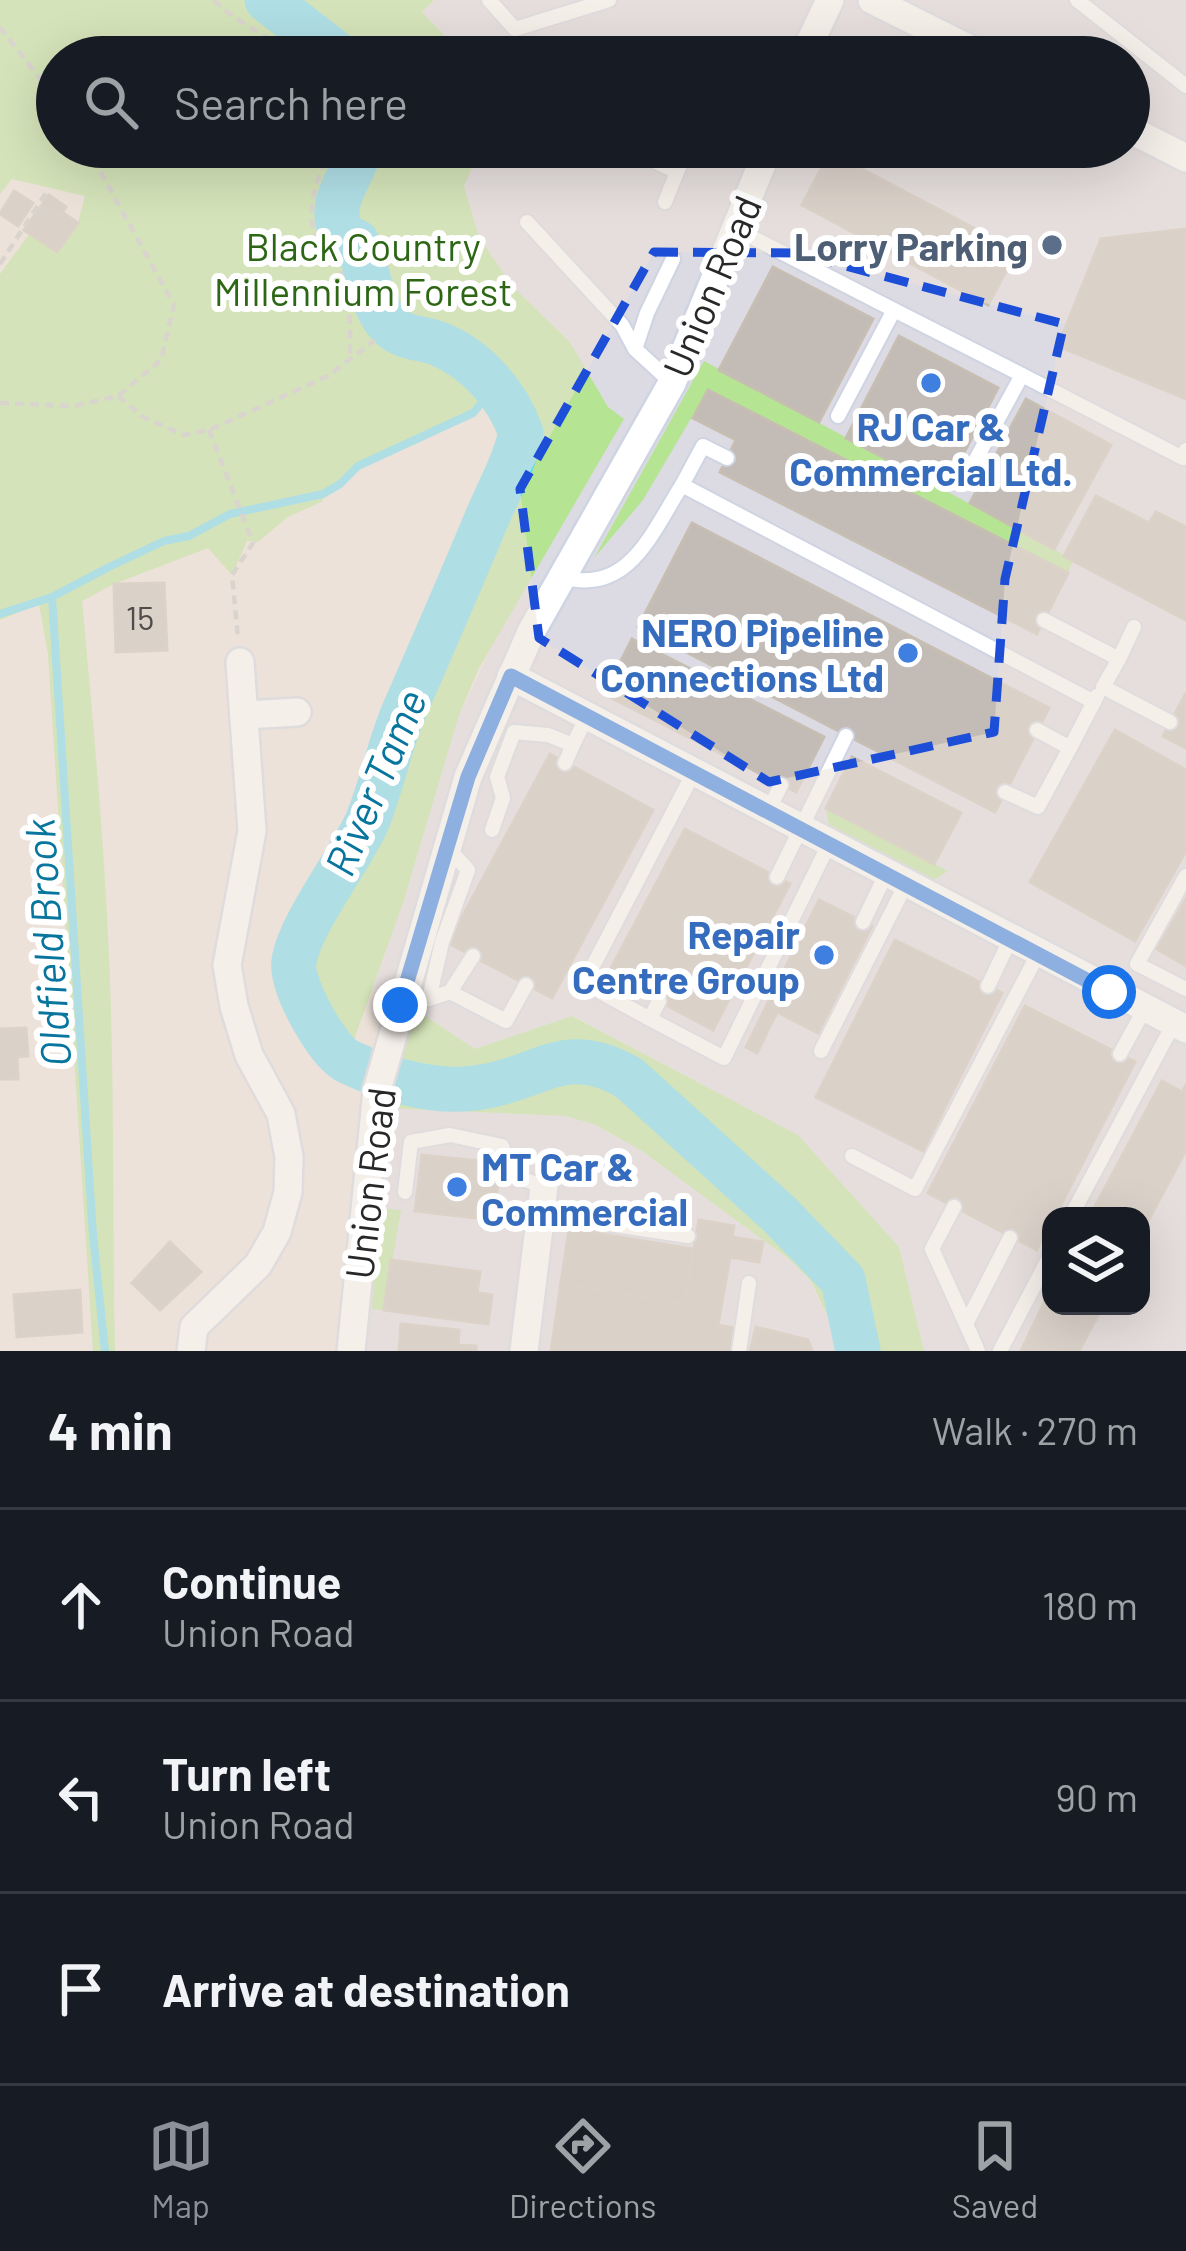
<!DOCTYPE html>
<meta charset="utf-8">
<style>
body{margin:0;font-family:Barlow,sans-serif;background:#20242c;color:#f1f3f6}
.controls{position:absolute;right:36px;bottom:36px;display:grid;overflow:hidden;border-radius:24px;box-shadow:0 12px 48px #0002}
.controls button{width:108px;height:108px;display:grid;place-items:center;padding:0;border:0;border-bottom:3px solid #363941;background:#171b24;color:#f1f3f6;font:60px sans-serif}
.stop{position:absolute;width:36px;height:36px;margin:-27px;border:9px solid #1a73e8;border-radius:50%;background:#fff}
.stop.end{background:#1a73e8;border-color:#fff;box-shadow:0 3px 12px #0008}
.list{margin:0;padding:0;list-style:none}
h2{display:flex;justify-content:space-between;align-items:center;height:156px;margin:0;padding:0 48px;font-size:51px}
h2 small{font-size:39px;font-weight:400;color:#9ea1a6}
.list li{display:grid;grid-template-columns:78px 1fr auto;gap:36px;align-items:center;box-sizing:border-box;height:192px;padding:0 48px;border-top:3px solid #363941}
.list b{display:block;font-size:45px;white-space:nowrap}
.list p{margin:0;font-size:39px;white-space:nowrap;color:#9ea1a6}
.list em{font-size:39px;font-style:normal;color:#9ea1a6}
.icon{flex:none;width:66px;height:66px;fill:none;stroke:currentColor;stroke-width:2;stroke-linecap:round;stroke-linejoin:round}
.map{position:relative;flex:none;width:1186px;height:1351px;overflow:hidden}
.search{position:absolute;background:#171b24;box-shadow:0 12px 48px #0002;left:36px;right:36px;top:36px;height:132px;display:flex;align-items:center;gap:30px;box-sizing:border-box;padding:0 42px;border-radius:66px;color:#9ea1a6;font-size:45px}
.sheet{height:732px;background:#171b24}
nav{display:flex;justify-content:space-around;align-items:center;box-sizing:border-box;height:168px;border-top:3px solid #363941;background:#171b24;font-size:33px;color:#9ea1a6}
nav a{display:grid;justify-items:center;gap:6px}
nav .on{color:#8c9099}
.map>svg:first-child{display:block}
.industrial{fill:#dcdae3;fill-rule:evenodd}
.green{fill:#b5e592}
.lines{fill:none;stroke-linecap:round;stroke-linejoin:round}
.stream{stroke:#66d9f3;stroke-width:8}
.river{stroke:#66d9f3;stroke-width:45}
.building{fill:#c3bcb6;stroke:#c7beb3;stroke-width:3}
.service-casing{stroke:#ced4e2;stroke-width:18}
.minor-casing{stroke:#ced4e2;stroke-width:32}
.path{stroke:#c3c3c3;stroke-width:4.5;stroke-dasharray:9 6;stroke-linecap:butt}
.service{stroke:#fff;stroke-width:14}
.minor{stroke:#fff;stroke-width:27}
.route{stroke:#1a73e8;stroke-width:15}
.marked{fill:none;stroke:#1d4ed8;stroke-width:9;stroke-dasharray:24 15;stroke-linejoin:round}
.service-dot{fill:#5c6f8a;stroke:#fff;stroke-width:4.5}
.shop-dot{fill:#3f7fe0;stroke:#fff;stroke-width:4.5}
.labels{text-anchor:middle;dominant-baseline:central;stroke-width:12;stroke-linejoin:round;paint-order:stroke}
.number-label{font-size:33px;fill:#4f4d4c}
.park-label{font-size:39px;fill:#2d6716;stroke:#fff}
.service-label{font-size:39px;font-weight:bold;fill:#4e5e75;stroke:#fff;text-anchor:end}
.street-label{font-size:39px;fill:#282828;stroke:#fff}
.shop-label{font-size:39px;font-weight:bold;fill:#366cbe;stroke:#fff;text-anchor:end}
.water-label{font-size:42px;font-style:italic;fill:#07759d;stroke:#fff}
</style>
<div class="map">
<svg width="1186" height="1351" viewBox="0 0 1186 1351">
<rect width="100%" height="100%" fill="#ece2d9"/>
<g class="industrial">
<path d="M434,0H1186V1351H924L899,1247L798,1135L573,1016L475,1049L413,1008L373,988L404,900L459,715L608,407L570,342L513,287L479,237L464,186L479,152L469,147H1129V57H465L422,12ZM1051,1216H1141V1306H1051Z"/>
<polygon points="388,1108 566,1116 596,1125 642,1151 789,1259 810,1281 844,1351 351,1351"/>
</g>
<g class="green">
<path d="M0,0H434L422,12L465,57H57V147H469L479,152L464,186L479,237L513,287L570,342L608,407L624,419L478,670L459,715L404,900L345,1065L313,1019L293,965L314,915L334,885L375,802L393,739L516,452C524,423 509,403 490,382C472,429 403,443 360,465C346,473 338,486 323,493V501L288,517L258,542L247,541L232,575L208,548L114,584L82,601C93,720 104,838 109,957C115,1089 112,1220 115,1351H93L48,654L39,604L0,620V274L30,233L57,252L78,223L85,196L12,179L0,194Z"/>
<polygon points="704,361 1054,549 1073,561 1068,573 706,393 643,500 594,558"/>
<polygon points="826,808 934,864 948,871 932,881 829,827"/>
<polygon points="413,1008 475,1049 572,1016 798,1135 899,1247 924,1351 844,1351 811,1281 789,1259 642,1151 596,1125 566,1116 388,1108"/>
<polygon points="378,1208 401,1210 384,1310 372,1309"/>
</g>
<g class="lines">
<g class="stream">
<polyline points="0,614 52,597"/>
<polyline points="105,1351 93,1235 52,597 109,567 164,541 189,536 230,514 323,494 340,484 358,466 473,413 484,400 491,381"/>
</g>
<g class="river">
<polyline points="267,0 341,57"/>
<path d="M361,147C352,179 327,200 341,234L357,242C368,267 371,312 394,329C407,339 425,338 439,344C477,359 508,396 521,433C514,463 499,490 487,518C460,583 432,647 404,711C388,748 382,787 366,824C348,862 300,924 294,961C290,985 328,1053 349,1062C390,1081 437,1095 482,1087C543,1077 566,1041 629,1078L779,1214L843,1280L858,1351"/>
</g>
</g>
<g class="building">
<polygon points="830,152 1017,251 988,305 802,205"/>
<polygon points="14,191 33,203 18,226 0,214"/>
<polygon points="49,195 66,207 41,241 24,230"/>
<polygon points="62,212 78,223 57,252 41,241"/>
<polygon points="1186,229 1186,399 1058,346 1101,239"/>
<polygon points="773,267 873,319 819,422 719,370"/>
<polygon points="899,336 998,388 945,489 846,438"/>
<polygon points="708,390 1068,573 1037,634 720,472 736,440 693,418"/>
<polygon points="1026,399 1111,445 1054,549 970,503"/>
<polygon points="1096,496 1149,523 1156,512 1186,527 1186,620 1064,556"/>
<polygon points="692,523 1049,708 995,812 638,627"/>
<polygon points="164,583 167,650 116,652 114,584"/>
<polygon points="632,639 824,737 796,792 604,694"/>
<polygon points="1186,693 1186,748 1163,736"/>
<polygon points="1115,730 1186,770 1186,851 1135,941 1030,882"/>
<polygon points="550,754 653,810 552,998 448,943"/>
<polygon points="852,757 961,813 934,864 826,808"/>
<polygon points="685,829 790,884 713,1030 608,974"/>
<polygon points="1186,899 1186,966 1157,949"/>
<polygon points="819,900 872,926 818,1033 777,1012 757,1053 746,1047"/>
<polygon points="895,940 1002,993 923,1151 816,1097"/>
<polygon points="1025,1006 1135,1062 1055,1216 1051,1216 1037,1250 928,1193"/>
<polygon points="26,1028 28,1056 17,1057 18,1079 0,1079 0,1029"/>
<polygon points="1162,1081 1182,1092 1186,1085 1186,1150 1141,1234 1141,1216 1090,1216"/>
<polygon points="422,1155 500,1163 494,1220 415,1211"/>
<polygon points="699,1220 734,1226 732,1237 763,1242 759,1262 730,1257 718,1325 735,1328 731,1351 551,1351 561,1283 684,1304"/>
<polygon points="569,1229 693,1249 684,1304 561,1283"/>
<polygon points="170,1242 201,1272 160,1310 132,1283"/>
<polygon points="391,1260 480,1272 477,1293 492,1295 488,1324 384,1310"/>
<polygon points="1051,1288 1051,1306 1103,1306 1079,1351 1021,1351"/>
<polygon points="80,1290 82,1332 17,1337 14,1295"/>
<polygon points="401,1324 459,1330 458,1345 476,1346 476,1351 399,1351"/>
<polygon points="756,1327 808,1340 812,1351 750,1351"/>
</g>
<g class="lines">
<defs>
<g id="service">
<polyline points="489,0 515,29 609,0"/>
<polyline points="1077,0 1186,86"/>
<polyline points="625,147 677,172 665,202"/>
<polyline points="677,172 688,147"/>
<polyline points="527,222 622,325 635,349 647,313 673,259"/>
<polyline points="736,229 894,310"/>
<polyline points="635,349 672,383"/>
<polyline points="838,416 894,310 1022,375"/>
<polyline points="964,481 1022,375 1183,458 1186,450"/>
<polyline points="682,485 703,446 727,458"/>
<path d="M562,577C629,596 652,532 682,485L1094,702"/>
<polyline points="1044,620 1119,659 1134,627"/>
<polyline points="1119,659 1103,687 1170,722"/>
<polyline points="1037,730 1070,748 1097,696"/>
<polyline points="565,763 573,745"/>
<polyline points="1005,792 1038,807 1070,748"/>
<polyline points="768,811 781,785"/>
<polyline points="492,830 503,798 497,777 514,732 548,735 573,745 587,716"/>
<polyline points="447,847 468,870 442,942 429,999 450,992 506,1021 526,985"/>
<polyline points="1186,876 1137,964 1186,989"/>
<polyline points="777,877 846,736"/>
<polyline points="863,922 886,874"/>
<polyline points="988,986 1010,940"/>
<polyline points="450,992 473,956"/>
<polyline points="659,1001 650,1019 724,1058 829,844"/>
<polyline points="650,1019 584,983 694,772"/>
<polyline points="821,1051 906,884"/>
<polyline points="1120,1054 1144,1010"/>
<polyline points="852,1156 915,1189 1038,954"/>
<polyline points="405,1192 411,1142 450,1135 502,1146 513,1175 544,1187"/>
<polyline points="954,1207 932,1249 966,1324 1010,1238"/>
<polyline points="542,1214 688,1236"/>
<polyline points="1071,1216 1173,1025"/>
<polyline points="966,1324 978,1351"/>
<polyline points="739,1351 749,1283"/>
<polyline points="1000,1351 1051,1254"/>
</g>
<g id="minor">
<polyline points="872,0 986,57"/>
<polyline points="803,57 830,0"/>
<polyline points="1129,129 1186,158"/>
<polyline points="511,676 1186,1029"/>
<polyline points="244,715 297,712"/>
<polyline points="191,1351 194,1327 258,1265 277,1232 288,1192 289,1157 281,1114 249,1055 234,1006 227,965 252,831 240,662"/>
<polyline points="351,1351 377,1090 468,777 531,632 672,383 769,147"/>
<polyline points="524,1351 544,1187"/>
</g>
</defs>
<use href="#service" class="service-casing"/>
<use href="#minor" class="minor-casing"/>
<g class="path">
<path d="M214,0C237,24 268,34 292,57"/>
<polyline points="0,27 57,101"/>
<path d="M330,147C321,171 305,206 314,231C319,246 334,257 340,271C352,299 350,328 350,357"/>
<polyline points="0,264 46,193"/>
<polyline points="118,396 143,417 184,435 209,430 328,376 375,340"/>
<polyline points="0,403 74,406 118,396 161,360 174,305 87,147"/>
<polyline points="209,430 253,543 232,575 238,638"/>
</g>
<use href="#service" class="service"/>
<use href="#minor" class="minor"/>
</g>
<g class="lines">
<polyline class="route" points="400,1005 468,777 511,676 1109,992"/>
</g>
<path d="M0 0H1186V1351H0ZM654,252L797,253L1064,324L1005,579L994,732L769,782L539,638L520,489Z" fill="#ece2d9" fill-opacity=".55" fill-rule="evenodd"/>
<path class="marked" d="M654,252L797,253L1064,324L1005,579L994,732L769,782L539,638L520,489Z"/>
<circle class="service-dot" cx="1052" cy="245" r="12"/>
<g class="shop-dot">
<circle cx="931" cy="383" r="12"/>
<circle cx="908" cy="653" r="12"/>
<circle cx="824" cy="955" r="12"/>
<circle cx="457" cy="1187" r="12"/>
</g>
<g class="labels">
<g class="number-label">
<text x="140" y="617">15</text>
</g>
<g class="park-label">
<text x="363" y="245">Black Country<tspan x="363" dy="45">Millennium Forest</tspan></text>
</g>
<g class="service-label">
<text x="1028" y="245">Lorry Parking</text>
</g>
<g class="street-label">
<text transform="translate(711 286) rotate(-67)">Union Road</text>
<text transform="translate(369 1183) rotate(-83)">Union Road</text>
</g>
<g class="shop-label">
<text x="931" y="425" text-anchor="middle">RJ Car &amp;<tspan x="931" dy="45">Commercial Ltd.</tspan></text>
<text x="884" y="631">NERO Pipeline<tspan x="884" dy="45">Connections Ltd</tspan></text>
<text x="800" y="933">Repair<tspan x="800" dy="45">Centre Group</tspan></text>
<text x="481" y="1165" text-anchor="start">MT Car &amp;<tspan x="481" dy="45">Commercial</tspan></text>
</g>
<g class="water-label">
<text transform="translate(374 782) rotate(-67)">River Tame</text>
<text transform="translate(46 943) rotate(-94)">Oldfield Brook</text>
</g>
</g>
</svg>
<div class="controls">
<button><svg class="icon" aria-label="layers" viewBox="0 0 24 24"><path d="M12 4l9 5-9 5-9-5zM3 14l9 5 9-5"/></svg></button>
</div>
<div class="stop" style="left:1109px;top:992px"></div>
<div class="stop end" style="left:400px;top:1005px"></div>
<div class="search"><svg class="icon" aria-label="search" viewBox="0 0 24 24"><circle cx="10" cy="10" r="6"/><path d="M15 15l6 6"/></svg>Search here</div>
</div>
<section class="sheet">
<h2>4 min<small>Walk · 270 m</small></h2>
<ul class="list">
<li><svg class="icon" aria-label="ahead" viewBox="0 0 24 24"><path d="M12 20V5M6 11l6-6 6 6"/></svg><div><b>Continue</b><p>Union Road</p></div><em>180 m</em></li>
<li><svg class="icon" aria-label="left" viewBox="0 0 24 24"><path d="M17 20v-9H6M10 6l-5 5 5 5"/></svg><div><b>Turn left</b><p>Union Road</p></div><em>90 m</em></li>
<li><svg class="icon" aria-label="arrive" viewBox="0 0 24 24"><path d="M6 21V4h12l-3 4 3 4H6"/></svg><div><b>Arrive at destination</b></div></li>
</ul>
</section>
<nav>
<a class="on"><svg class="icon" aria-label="map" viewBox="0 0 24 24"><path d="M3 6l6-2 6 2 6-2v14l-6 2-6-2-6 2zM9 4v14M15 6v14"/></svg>Map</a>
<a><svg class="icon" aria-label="directions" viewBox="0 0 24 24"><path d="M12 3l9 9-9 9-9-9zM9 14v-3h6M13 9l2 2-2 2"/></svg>Directions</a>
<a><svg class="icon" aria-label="saved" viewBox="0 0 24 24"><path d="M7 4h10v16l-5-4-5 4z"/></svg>Saved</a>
</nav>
